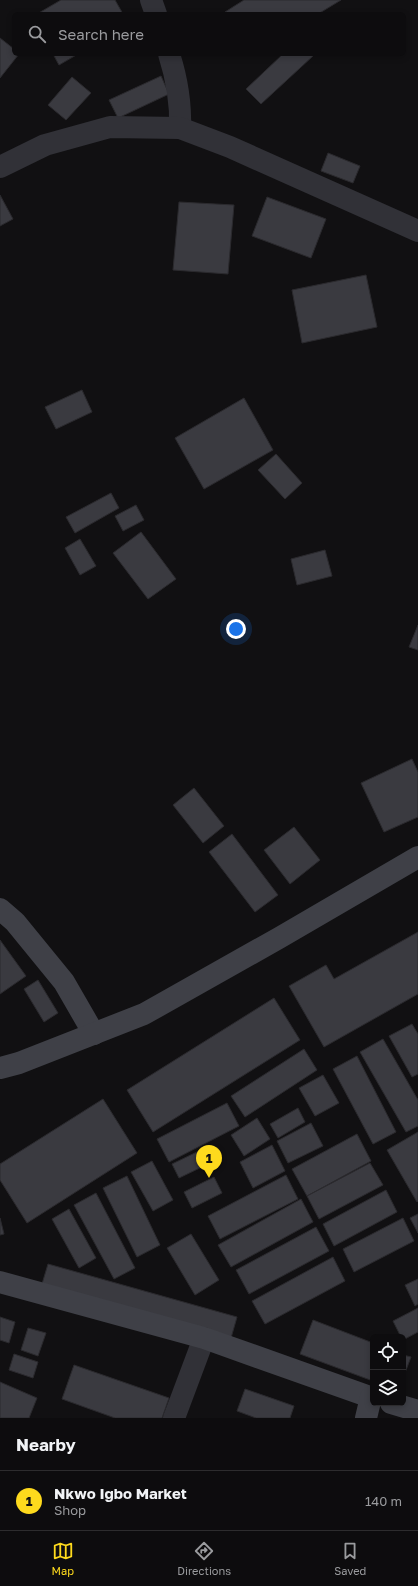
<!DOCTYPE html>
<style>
body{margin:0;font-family:"Golos Text",sans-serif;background:#1b1a1c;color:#f1f3f6}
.controls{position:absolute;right:12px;bottom:12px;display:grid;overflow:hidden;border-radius:6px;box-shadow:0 2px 6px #0003}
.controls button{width:36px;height:36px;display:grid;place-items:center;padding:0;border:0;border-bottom:1px solid #2d2c2e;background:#0d0c0e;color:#f1f3f6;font:20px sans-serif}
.you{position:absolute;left:236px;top:629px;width:14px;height:14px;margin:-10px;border:3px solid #fff;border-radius:50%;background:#1a73e8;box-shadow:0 0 0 6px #1a73e833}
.badge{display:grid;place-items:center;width:26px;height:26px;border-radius:50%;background:#feda1d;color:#111;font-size:13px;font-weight:700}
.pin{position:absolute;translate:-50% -33px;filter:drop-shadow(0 1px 2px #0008)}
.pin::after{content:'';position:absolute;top:21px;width:14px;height:12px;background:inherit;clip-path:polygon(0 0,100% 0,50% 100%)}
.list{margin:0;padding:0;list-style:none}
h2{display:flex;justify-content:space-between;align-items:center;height:52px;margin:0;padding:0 16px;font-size:17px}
h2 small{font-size:13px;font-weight:400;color:#9a9b9e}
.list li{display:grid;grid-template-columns:26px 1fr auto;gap:12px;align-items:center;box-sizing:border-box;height:60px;padding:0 16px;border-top:1px solid #2d2c2e}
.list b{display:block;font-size:15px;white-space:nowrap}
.list p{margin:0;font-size:13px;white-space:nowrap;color:#9a9b9e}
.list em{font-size:13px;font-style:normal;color:#9a9b9e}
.icon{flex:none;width:22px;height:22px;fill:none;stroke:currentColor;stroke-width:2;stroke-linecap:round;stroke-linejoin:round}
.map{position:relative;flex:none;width:418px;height:1418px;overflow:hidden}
.search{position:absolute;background:#0d0c0e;box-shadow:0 2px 6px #0003;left:12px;right:12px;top:12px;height:44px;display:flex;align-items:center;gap:10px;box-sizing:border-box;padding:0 14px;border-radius:6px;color:#9a9b9e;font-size:15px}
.sheet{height:112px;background:#0d0c0e}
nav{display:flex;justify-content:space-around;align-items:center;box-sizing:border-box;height:56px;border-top:1px solid #2d2c2e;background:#0d0c0e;font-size:11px;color:#9a9b9e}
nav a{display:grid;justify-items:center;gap:2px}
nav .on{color:#feda1d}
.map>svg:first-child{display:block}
.building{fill:#3a3a40;stroke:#2b2a2e}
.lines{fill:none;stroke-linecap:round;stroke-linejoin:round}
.street{stroke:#313137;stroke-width:22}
.secondary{stroke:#3f4047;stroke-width:22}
</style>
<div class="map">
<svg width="418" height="1418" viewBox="0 0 418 1418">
<rect width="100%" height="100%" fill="#111012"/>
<g class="building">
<polygon points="61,0 115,0 123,14 37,14"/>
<polygon points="244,0 341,0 318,14 226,14 225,12"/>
<polygon points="0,38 14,49 14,54 19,54 0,78"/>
<polygon points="53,54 78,54 59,65"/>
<polygon points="283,54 311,54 313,56 261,104 246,89"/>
<polygon points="161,76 169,94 118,118 109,100"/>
<polygon points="72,77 91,93 66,120 48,105"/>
<polygon points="328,153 360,166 353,183 321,171"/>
<polygon points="0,195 13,219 0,226"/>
<polygon points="267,197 326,219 311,258 252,236"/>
<polygon points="179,202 234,205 228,274 173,270"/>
<polygon points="366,275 377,327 302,343 292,290"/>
<polygon points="82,390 92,412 56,429 45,407"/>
<polygon points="244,398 273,450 204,489 175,438"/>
<polygon points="276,454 302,483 285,499 258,470"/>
<polygon points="111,493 119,508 75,533 66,517"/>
<polygon points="136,505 144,520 123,531 115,516"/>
<polygon points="141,532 176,579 148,599 113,553"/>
<polygon points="80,539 96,566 80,575 65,548"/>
<polygon points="325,550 332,576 297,585 291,559"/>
<polygon points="418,625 418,650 409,647"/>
<polygon points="412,759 418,772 418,817 384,832 361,783"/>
<polygon points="194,788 224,826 203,843 173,805"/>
<polygon points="294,827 320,860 290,884 264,850"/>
<polygon points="232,834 278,895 255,912 209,852"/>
<polygon points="418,932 418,994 324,1047 289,986 326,965 334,979"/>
<polygon points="0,940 26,976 0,994"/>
<polygon points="38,980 58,1013 44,1022 24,989"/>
<polygon points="274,998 300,1040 153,1132 127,1090"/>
<polygon points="412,1024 418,1034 418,1074 412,1077 389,1036"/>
<polygon points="383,1039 418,1100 418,1126 406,1132 360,1052"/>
<polygon points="304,1049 317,1070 245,1117 231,1096"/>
<polygon points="357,1056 396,1132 373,1144 333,1069"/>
<polygon points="323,1075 339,1103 315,1116 299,1088"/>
<polygon points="103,1099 137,1153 27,1223 0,1180 0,1164"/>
<polygon points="227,1103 239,1126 169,1162 157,1139"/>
<polygon points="298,1108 305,1122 278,1138 270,1124"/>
<polygon points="257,1118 270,1139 244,1156 231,1135"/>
<polygon points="311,1123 323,1146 288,1163 277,1141"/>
<polygon points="418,1132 418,1201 417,1202 387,1150"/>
<polygon points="357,1134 371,1161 307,1196 292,1169"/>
<polygon points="272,1145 285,1171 253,1188 240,1162"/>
<polygon points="199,1151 206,1165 179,1178 172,1164"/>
<polygon points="152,1161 173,1200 153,1211 131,1172"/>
<polygon points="370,1163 383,1185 319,1219 307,1196"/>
<polygon points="286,1175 298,1199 220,1239 208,1216"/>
<polygon points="127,1176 160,1245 137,1257 103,1188"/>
<polygon points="214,1177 222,1193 192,1208 184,1192"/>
<polygon points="386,1190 397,1212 334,1246 323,1224"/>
<polygon points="96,1193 135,1268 114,1279 74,1205"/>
<polygon points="301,1199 313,1222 231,1267 218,1245"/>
<polygon points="69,1209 96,1258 79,1268 52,1219"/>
<polygon points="418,1214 418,1233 410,1218"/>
<polygon points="0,1218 4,1234 0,1235"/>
<polygon points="403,1218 414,1241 354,1272 343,1249"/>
<polygon points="316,1227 329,1251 249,1294 236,1270"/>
<polygon points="191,1234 219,1280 195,1295 167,1248"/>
<polygon points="333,1257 345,1281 265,1324 252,1301"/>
<polygon points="48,1264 237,1317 231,1338 42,1284"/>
<polygon points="418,1279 418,1304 415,1306 405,1285"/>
<polygon points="418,1308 418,1332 403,1340 403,1337 401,1337 393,1321"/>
<polygon points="0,1317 15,1322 9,1343 0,1340"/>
<polygon points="313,1320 373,1343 373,1381 300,1354"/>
<polygon points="28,1328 46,1333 38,1356 21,1350"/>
<polygon points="14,1354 38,1362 33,1378 9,1370"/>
<polygon points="403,1355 411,1357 403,1378"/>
<polygon points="74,1365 169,1398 162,1418 115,1418 62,1399"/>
<polygon points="0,1382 37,1398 29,1418 0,1418"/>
<polygon points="245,1389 294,1406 290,1418 256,1418 237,1411"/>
</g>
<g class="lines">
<g class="street">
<polyline points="151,0 156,14"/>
<path d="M169,54C177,79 181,102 180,128"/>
<polyline points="0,167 45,145 110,127 180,128 230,147 418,231"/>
<polyline points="174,1418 204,1338"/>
</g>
<g class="secondary">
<polyline points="0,909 15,922 64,982 94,1034"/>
<polyline points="0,1068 19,1063 144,1014 279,938 418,857"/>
<polyline points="0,1282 204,1338 373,1398"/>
<polyline points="391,1403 418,1411"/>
<polyline points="366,1418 371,1397"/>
</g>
</g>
</svg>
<div class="controls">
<button><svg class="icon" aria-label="locate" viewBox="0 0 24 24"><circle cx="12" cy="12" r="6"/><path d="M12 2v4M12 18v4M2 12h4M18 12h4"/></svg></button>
<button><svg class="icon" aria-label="layers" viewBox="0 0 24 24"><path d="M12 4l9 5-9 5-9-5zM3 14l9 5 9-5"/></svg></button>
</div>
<div class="you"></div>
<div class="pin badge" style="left:209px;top:1178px">1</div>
<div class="search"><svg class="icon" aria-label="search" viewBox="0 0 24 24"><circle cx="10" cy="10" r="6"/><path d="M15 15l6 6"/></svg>Search here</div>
</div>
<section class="sheet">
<h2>Nearby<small></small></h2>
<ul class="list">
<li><span class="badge">1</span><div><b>Nkwo Igbo Market</b><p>Shop</p></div><em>140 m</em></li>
</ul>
</section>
<nav>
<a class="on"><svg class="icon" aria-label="map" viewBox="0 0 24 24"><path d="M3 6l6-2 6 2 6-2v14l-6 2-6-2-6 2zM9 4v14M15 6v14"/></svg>Map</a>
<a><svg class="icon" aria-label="directions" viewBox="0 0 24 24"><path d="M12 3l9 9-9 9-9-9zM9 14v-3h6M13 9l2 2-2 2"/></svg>Directions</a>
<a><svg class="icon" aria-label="saved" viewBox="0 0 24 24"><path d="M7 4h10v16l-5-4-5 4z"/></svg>Saved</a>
</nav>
